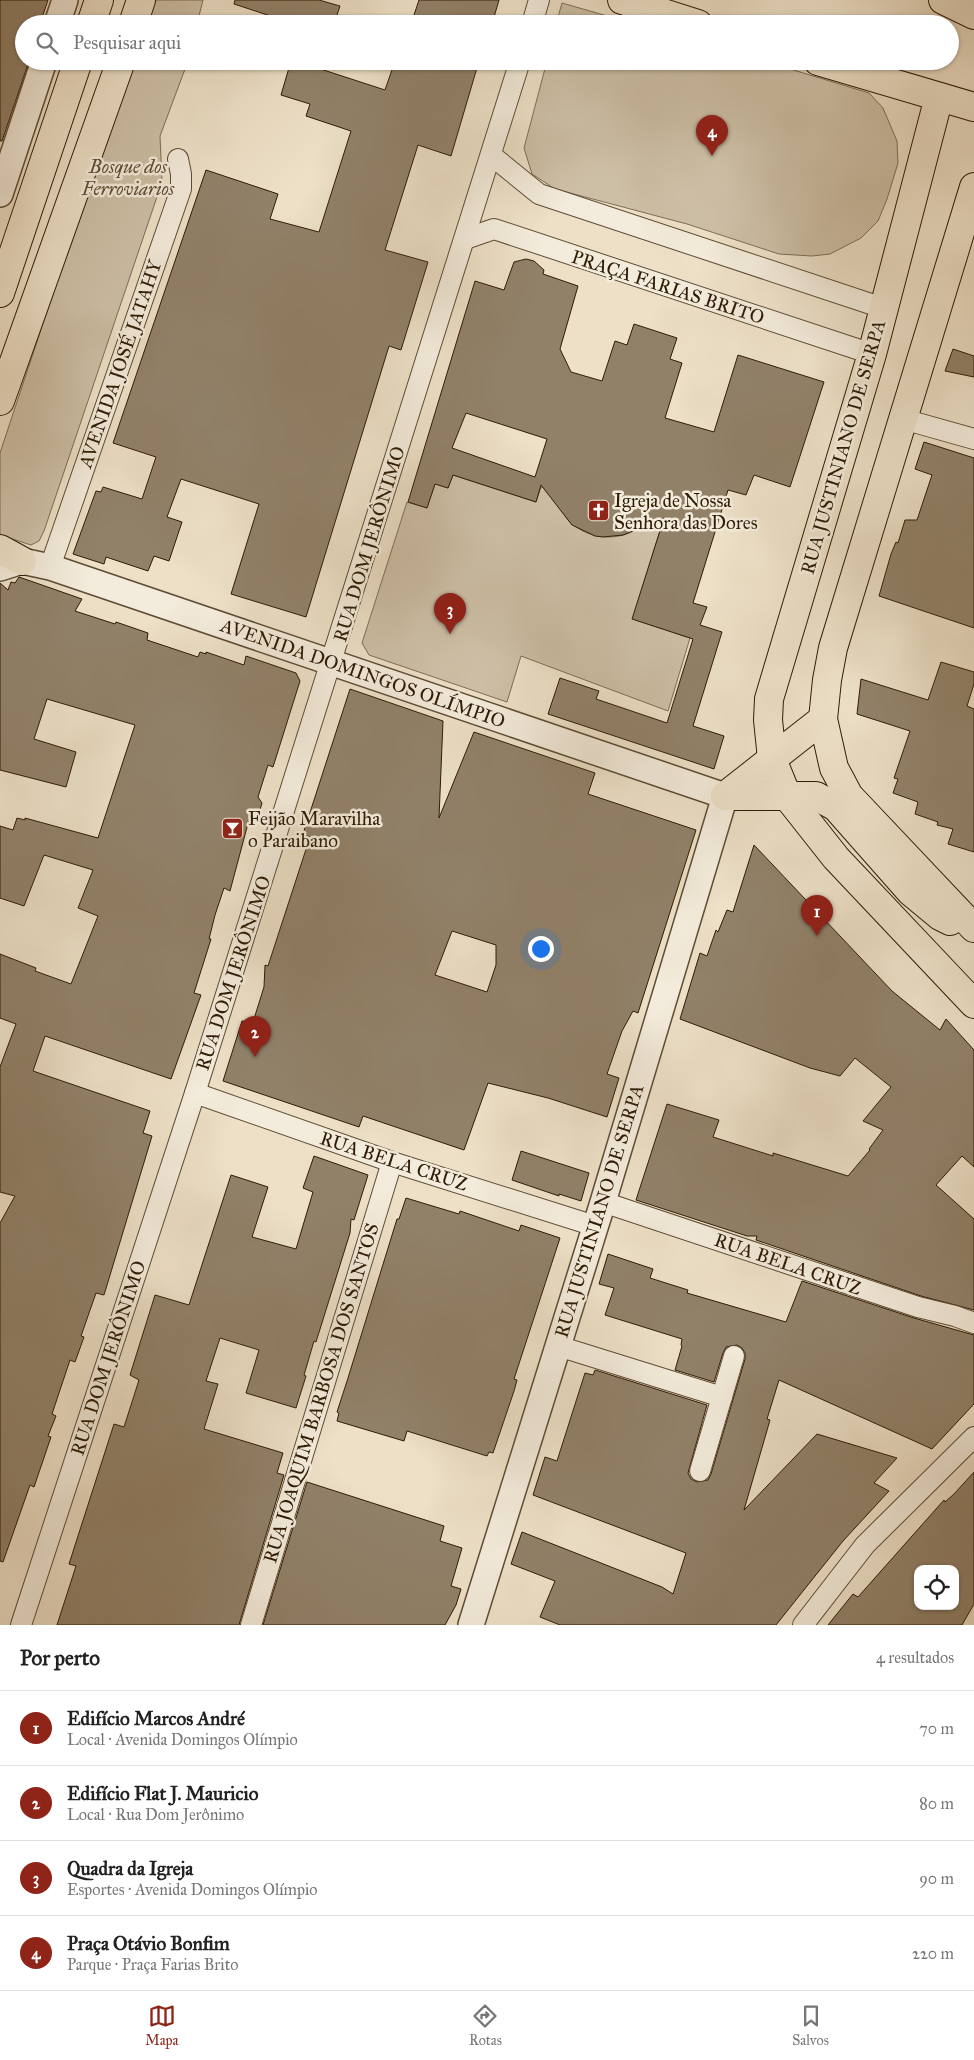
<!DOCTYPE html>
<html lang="pt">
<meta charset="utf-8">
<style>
body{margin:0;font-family:"IM FELL Great Primer",serif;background:#f2f2f2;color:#222}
.controls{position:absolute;right:15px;bottom:15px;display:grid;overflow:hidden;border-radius:10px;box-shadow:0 1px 4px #0004}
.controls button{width:45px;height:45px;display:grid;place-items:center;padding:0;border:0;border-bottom:1px solid #e0e0e0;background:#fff;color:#222;font:25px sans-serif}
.you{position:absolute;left:540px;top:948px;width:18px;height:18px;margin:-12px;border:4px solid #fff;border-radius:50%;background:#1a73e8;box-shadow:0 0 0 8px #1a73e833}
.badge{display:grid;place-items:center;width:32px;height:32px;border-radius:50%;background:#8f2418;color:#fff;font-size:16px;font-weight:700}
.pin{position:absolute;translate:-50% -41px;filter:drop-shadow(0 1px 2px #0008)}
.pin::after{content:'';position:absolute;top:26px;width:18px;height:15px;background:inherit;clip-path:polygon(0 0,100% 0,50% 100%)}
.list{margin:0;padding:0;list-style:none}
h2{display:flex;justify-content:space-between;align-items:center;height:65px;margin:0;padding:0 20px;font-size:21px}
h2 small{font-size:16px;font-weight:400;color:#767676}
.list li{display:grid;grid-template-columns:32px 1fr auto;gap:15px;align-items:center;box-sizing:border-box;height:75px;padding:0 20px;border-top:1px solid #e0e0e0}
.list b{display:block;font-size:19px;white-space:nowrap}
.list p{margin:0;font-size:16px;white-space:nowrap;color:#767676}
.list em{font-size:16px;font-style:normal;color:#767676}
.icon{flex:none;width:28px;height:28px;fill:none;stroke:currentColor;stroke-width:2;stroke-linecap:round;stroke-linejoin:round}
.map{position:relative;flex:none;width:974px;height:1625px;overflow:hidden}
.search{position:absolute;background:#fff;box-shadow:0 1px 4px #0004;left:15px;right:15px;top:15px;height:55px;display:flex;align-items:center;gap:12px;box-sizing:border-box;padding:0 18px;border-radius:28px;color:#767676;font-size:19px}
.sheet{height:365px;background:#fff}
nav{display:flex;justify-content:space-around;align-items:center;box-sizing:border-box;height:70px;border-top:1px solid #e0e0e0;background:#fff;font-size:14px;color:#767676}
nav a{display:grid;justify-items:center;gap:2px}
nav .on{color:#8f2418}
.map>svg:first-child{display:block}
.green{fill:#cdbfa6;stroke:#7e6d55}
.building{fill:#918169;stroke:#2e1b04;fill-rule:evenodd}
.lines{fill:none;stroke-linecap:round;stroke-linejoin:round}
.minor-casing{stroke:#5e4c35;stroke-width:22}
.tertiary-casing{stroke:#5e4c35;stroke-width:28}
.primary-casing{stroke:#2e1b04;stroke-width:30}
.minor{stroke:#f3ebdb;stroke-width:20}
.tertiary{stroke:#f3ebdb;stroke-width:25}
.primary{stroke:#ede0c7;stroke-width:28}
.labels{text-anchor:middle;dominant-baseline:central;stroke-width:5;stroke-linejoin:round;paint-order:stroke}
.park-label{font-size:19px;font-style:italic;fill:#5e4c35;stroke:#f3ebdb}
.street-label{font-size:19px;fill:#2e1b04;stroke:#f3ebdb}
.poi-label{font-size:19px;fill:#2e1b04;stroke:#f3ebdb;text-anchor:start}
</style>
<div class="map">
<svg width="974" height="1625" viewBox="0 0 974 1625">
<rect width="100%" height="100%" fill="#ede0c7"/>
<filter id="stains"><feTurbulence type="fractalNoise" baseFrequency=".004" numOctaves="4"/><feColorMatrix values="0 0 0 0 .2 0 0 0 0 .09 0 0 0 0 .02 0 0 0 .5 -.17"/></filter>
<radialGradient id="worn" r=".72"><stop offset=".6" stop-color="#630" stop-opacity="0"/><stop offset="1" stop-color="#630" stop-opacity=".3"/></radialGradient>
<g class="green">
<polygon points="156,0 203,0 197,24 147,24"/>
<polygon points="562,3 635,24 556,24"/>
<polygon points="133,61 188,61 160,136 162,182 44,531 39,541 31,545 0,535 0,453 112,116"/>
<polygon points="547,61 764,61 869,93 883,108 897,141 898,163 887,199 878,221 861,238 830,254 812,256 779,254 687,224 555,189 532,174 524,148"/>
<path d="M453,475L536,502L541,487L554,490C557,498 560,508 565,516C582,540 620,544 643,525L660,531L633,619L690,638L668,711L521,656L507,702L369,655L362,643L407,502L427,508L435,484L448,488Z"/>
</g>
<g class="building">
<polygon points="0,0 48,0 40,24 24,24 24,61 29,61 2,141 0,141"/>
<polygon points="235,0 319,0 340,6 334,24 295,24 234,4"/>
<polygon points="419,0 499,0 492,24 411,24"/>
<polygon points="291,61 296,61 385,90 394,64 403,67 404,61 479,61 451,156 418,145 385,250 428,262 401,350 389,346 306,617 231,594 259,504 181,479 167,517 182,522 169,561 154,556 148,571 106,557 104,564 73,554 96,491 101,492 103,487 142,499 156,457 113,443 206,170 278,194 270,219 319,232 351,131 306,116 310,104 281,95"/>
<path d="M526,259L534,261L544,270L543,274L578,286L560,349L571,372L602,381L615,341L627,345L634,324L677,338L670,359L682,363L665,418L714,432L738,355L824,382L790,487L754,475L746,495L728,490L693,603L707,607L700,625L722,632L693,726L724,736L714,769L548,714L560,678L599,691L596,699L667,723L693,639L632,619L664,518L623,535L603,537L595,536L572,525L541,485L536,502L453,475L448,488L435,484L427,508L408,502L475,281L504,290L514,262ZM466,413L547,439L535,477L452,448Z"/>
<polygon points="953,349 974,356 974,377 945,371"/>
<polygon points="924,442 974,458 974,628 879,596 891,554 896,542 898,543 905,520 917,520 932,475 915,469"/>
<polygon points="19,577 82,599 75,611 115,624 116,622 148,633 147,640 198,657 200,652 206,654 206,652 244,665 246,656 296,673 300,681 273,767 268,765 258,797 262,803 257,820 250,816 230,891 224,888 215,915 209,939 211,939 194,993 201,995 171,1079 45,1036 33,1071 150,1111 143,1133 152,1136 104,1295 96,1293 81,1336 84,1337 75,1362 70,1360 52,1414 56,1416 48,1436 51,1437 34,1487 30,1485 3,1562 0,1561 0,1223 15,1196 0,1192 0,1067 16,1024 0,1018 0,954 36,968 35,971 71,984 98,916 78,908 93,870 44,855 24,906 0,898 0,826 13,830 17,818 25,820 25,818 98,838 135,725 47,699 34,739 76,752 66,787 0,770 0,583 8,590 11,582 15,583"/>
<polygon points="941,662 974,672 974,684 967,706 974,709 974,852 948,844 953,829 937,825 938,822 915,814 918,802 893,793 898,779 894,778 910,731 857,714 861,679 928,700"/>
<path d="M350,689L443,721L439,818L474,732L595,773L588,794L696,830L638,1013L633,1011L622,1031L607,1074L619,1078L607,1117L548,1098L488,1083L464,1150L363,1116L359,1127L223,1081L242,1021L253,1022L264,987L265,965L268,966L310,837L303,834ZM452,931L496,945V965L487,992L435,975Z"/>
<polygon points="754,845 892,991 940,1030 946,1019 974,1050 974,1167 962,1156 936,1185 974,1219 974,1310 921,1296 756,1240 757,1236 747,1236 636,1200 667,1104 719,1120 713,1137 773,1156 773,1153 848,1176 870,1150 869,1149 883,1130 863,1121 891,1087 855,1058 840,1076 810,1068 680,1019 700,953 707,956 716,930 718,932 727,910 733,912"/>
<polygon points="521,1151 589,1173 581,1201 559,1194 559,1196 512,1180"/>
<polygon points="314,1156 368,1175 354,1220 351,1219 350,1233 316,1342 314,1341 304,1375 306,1376 296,1408 246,1393 259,1350 220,1338 206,1381 218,1384 204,1429 283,1453 277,1473 284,1475 239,1625 57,1625 76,1566 69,1564 114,1424 124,1427 139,1380 130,1375 155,1295 189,1305 231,1175 268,1187 252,1237 296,1249 313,1192 303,1188"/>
<polygon points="406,1198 459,1214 460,1211 519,1231 521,1225 560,1238 514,1379 517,1380 514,1391 493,1453 489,1452 487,1456 407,1431 404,1441 337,1421 339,1413 337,1412 348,1378 397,1219 399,1219"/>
<polygon points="608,1254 653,1269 650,1278 688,1290 687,1293 786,1322 802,1281 914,1318 974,1335 974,1404 932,1449 779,1380 767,1419 770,1420 744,1510 817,1434 897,1458 874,1483 889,1491 843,1541 776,1625 560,1625 540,1617 555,1581 511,1564 522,1532 662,1587 673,1594 686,1553 533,1495 545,1457 557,1461 585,1373 593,1375 595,1370 707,1405 688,1473 691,1479 697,1482 708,1480 711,1474 745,1359 745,1353 742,1348 737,1345 726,1347 723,1353 714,1382 675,1370 682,1346 681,1345 682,1339 605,1315 614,1288 599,1284"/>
<path d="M974,1472V1604L962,1625H828L853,1594L858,1597L944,1500L945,1502L954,1494ZM918,1569H955V1606H918Z"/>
<polygon points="307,1482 444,1526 440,1541 462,1548 451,1586 461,1589 456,1605 445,1625 263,1625"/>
</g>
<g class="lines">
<defs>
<g id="minor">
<polyline points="532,24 539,0"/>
<polyline points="491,155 539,194 883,308"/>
<polyline points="465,239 494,229 872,354"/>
<polyline points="903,419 974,439"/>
<polyline points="50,567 181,189 181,174 178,159"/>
<polyline points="195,1093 392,1162 595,1226"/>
<polyline points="603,1202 918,1307 955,1316 974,1323"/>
<polyline points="558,1346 722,1397"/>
<polyline points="700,1471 734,1356"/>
<polyline points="21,1625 195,1093 520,61"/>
<polyline points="251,1625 392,1162"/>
<polyline points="803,1625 865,1545 974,1437"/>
</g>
<g id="tertiary">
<polyline points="57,24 65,0"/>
<polyline points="0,194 44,61"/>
<polyline points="0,568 22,561 50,567 725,796 603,1202 471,1625"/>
</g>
<g id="primary">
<polyline points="622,0 698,24"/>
<polyline points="943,0 974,15"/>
<polyline points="91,24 99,0"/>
<polyline points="133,24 141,0"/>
<polyline points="818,61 974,107"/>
<polyline points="939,97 872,354 769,699 768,720 772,759 787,796 836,858 974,1004"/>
<polyline points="974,187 833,648 827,680 823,719 834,768 849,796 974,928"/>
<polyline points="0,293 78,61"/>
<polyline points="0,401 121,61"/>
<polyline points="0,549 22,561"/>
<polyline points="725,796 816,796 836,807 911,892 940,916 950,921"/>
<polyline points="725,796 823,719"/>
</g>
</defs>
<use href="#minor" class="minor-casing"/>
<use href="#tertiary" class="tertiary-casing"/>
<use href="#primary" class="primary-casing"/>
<use href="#minor" class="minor"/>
<use href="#tertiary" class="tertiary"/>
<use href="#primary" class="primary"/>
</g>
<defs>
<symbol id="church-square" viewBox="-11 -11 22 22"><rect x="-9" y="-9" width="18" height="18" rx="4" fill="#8f2418" stroke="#f3ebdb"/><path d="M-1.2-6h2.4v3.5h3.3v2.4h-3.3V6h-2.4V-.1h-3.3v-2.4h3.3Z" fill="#fff"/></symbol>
<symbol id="bar-square" viewBox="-11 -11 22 22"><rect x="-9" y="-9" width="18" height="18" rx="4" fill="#8f2418" stroke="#f3ebdb"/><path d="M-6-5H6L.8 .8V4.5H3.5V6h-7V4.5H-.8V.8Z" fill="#fff"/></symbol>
</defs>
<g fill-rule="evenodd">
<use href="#church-square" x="586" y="498" width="25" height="25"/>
<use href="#bar-square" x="220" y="816" width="25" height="25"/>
</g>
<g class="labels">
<g class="park-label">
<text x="128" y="166">Bosque dos<tspan x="128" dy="22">Ferroviarios</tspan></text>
</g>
<g class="street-label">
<text transform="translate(668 287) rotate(18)">PRAÇA FARIAS BRITO</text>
<text transform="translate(120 364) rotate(-71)">AVENIDA JOSÉ JATAHY</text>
<text transform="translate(843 447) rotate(-74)">RUA JUSTINIANO DE SERPA</text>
<text transform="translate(369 544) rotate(-73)">RUA DOM JERÔNIMO</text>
<text transform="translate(363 673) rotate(19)">AVENIDA DOMINGOS OLÍMPIO</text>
<text transform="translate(233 973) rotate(-72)">RUA DOM JERÔNIMO</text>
<text transform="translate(394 1161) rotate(18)">RUA BELA CRUZ</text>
<text transform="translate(599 1211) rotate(-73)">RUA JUSTINIANO DE SERPA</text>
<text transform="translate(788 1264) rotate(19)">RUA BELA CRUZ</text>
<text transform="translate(108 1358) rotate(-72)">RUA DOM JERÔNIMO</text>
<text transform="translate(321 1393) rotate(-73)">RUA JOAQUIM BARBOSA DOS SANTOS</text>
</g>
<g class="poi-label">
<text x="614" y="500">Igreja de Nossa<tspan x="614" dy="22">Senhora das Dores</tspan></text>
<text x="248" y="818">Feijão Maravilha<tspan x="248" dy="22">o Paraibano</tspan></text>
</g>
</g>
<rect width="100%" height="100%" filter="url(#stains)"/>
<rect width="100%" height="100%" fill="url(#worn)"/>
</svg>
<div class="controls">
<button><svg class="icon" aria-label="locate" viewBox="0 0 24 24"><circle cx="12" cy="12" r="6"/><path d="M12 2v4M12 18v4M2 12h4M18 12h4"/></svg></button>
</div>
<div class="you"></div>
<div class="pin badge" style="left:817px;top:936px">1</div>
<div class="pin badge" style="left:255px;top:1057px">2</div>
<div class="pin badge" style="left:450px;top:634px">3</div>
<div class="pin badge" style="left:712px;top:156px">4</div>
<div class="search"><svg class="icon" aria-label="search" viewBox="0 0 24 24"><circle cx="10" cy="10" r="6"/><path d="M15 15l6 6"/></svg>Pesquisar aqui</div>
</div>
<section class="sheet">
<h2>Por perto<small>4 resultados</small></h2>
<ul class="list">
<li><span class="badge">1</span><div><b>Edifício Marcos André</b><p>Local · Avenida Domingos Olímpio</p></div><em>70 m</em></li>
<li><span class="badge">2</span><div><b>Edifício Flat J. Mauricio</b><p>Local · Rua Dom Jerônimo</p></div><em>80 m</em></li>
<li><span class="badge">3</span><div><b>Quadra da Igreja</b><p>Esportes · Avenida Domingos Olímpio</p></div><em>90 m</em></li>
<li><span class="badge">4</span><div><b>Praça Otávio Bonfim</b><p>Parque · Praça Farias Brito</p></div><em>220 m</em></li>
</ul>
</section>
<nav>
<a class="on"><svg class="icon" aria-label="map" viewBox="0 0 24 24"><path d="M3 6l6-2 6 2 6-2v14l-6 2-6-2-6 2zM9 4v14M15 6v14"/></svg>Mapa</a>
<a><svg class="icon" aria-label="directions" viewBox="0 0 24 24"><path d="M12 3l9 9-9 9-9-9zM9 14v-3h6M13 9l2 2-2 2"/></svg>Rotas</a>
<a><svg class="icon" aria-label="saved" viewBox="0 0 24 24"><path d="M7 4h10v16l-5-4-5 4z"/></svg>Salvos</a>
</nav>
